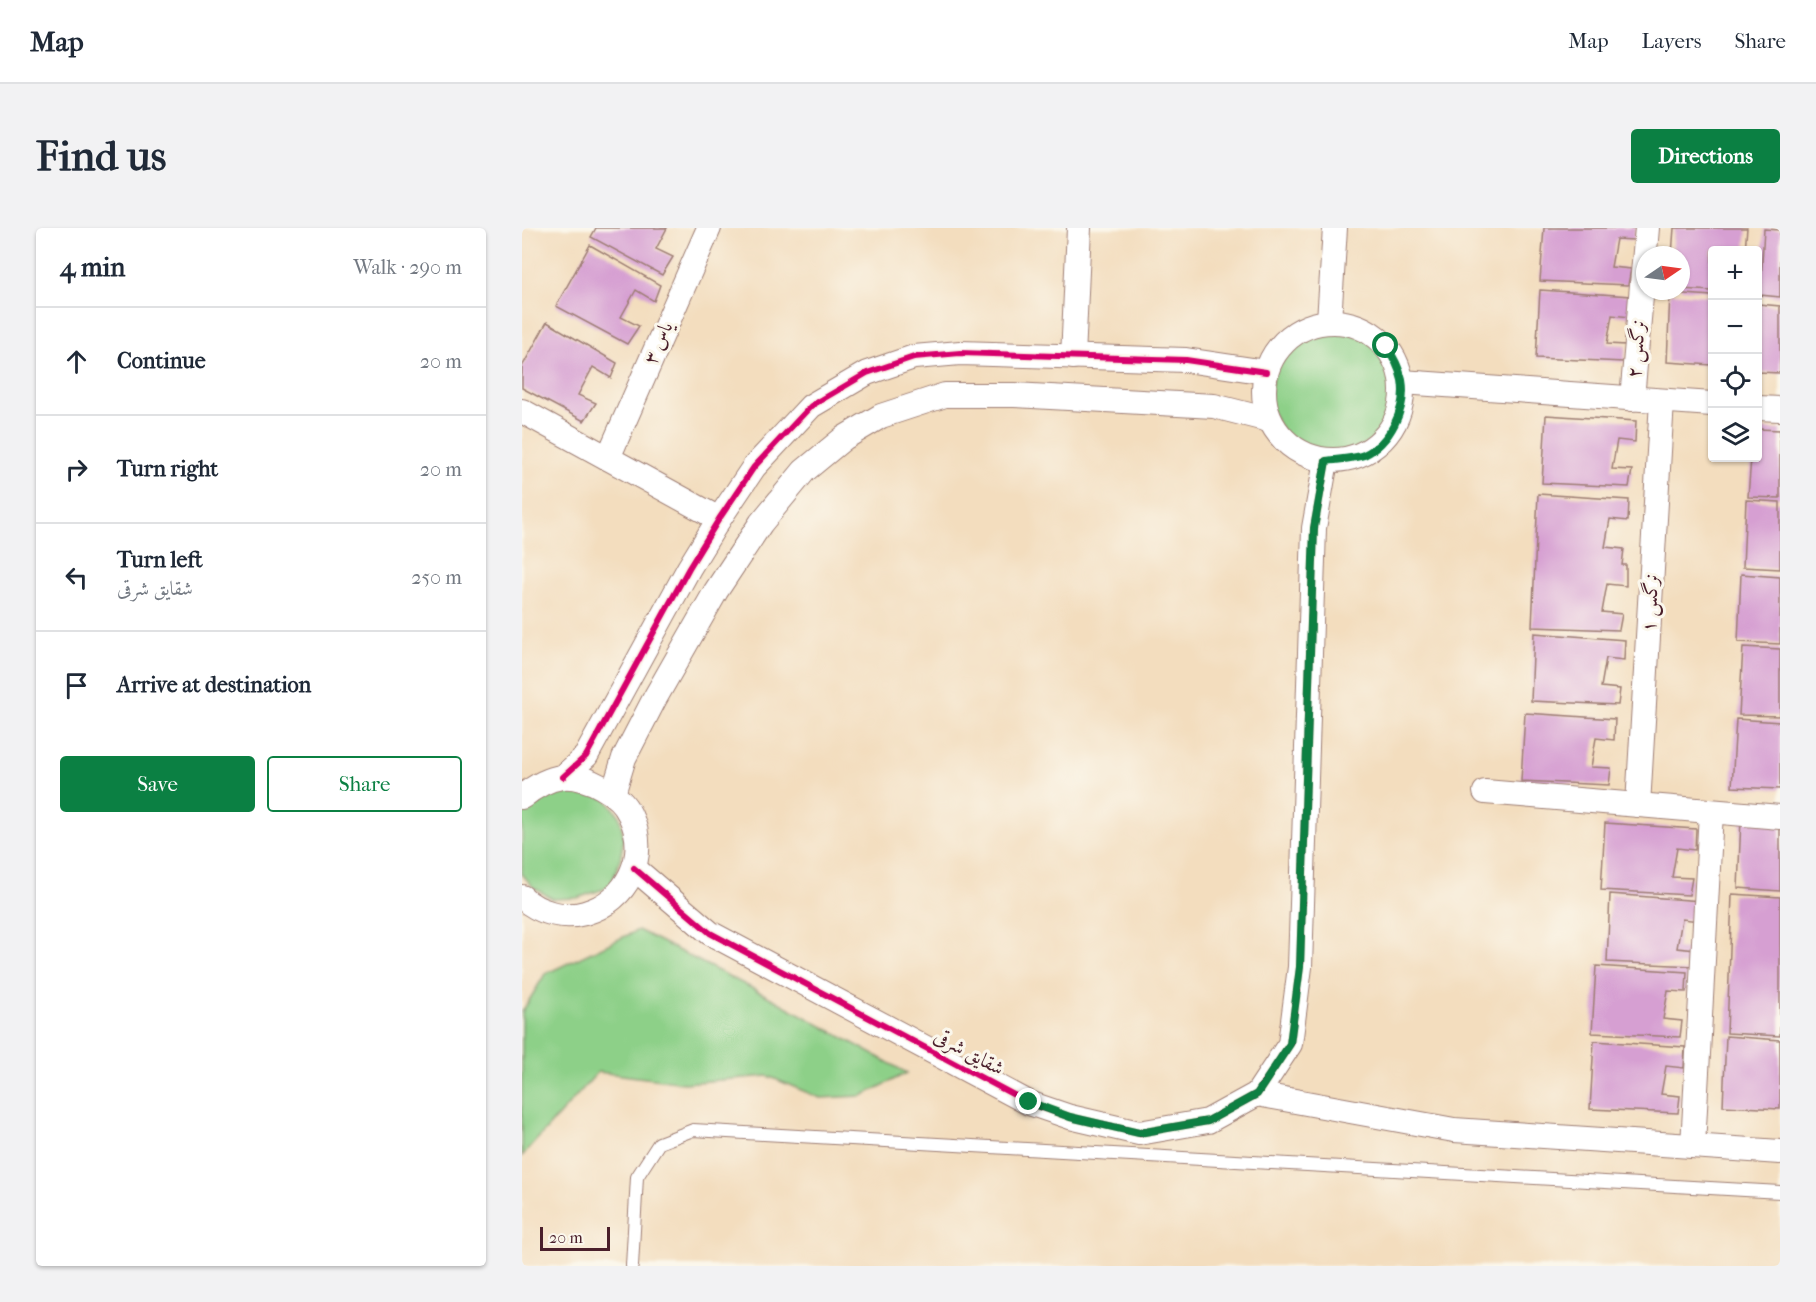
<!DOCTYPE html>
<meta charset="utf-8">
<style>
body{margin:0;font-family:"IM FELL French Canon",Amiri,serif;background:#f2f2f3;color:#1f2937}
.controls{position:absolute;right:18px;top:18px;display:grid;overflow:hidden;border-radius:6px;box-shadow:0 2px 4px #0004}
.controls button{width:54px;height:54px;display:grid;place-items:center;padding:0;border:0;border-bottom:2px solid #e0e1e3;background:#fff;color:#1f2937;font:30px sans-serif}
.compass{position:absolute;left:1114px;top:18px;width:54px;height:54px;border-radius:50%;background:#fff;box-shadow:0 2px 4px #0004;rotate:77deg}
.scale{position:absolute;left:18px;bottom:15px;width:70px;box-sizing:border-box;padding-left:6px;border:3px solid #4a1f2b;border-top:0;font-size:16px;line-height:21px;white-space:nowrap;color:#4a1f2b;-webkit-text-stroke:4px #fbf7ec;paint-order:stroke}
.stop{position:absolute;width:18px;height:18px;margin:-14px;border:4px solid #0b8043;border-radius:50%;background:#fff}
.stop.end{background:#0b8043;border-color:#fff;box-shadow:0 2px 6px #0008}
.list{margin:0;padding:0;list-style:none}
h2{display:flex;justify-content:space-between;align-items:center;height:78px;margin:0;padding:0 24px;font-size:26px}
h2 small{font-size:20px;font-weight:400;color:#747a83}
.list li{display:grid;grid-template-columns:39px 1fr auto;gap:18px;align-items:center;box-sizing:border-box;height:108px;padding:0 24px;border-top:2px solid #e0e1e3}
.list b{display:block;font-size:22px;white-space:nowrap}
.list p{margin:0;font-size:20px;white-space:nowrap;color:#747a83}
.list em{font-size:20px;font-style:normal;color:#747a83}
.actions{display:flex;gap:12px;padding:18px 24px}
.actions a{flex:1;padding:14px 0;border:2px solid #0b8043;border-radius:6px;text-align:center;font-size:21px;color:#0b8043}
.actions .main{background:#0b8043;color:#fff}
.icon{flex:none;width:33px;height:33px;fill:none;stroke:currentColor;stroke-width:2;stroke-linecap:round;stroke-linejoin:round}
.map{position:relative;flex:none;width:1258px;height:1038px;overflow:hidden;border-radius:6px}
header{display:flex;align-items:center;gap:36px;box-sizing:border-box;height:84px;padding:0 30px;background:#fff;border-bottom:2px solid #e0e1e3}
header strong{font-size:28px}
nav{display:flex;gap:33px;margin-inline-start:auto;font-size:21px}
.intro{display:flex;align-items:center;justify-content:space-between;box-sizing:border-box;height:144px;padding:0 36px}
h1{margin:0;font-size:42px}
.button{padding:15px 27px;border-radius:6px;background:#0b8043;color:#fff;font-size:21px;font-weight:700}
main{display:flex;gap:36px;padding:0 36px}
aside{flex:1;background:#fff;border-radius:6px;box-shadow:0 2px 4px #0004}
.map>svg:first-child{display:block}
.green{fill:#8dd088;stroke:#6c785a;stroke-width:1.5}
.building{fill:#d69fd2}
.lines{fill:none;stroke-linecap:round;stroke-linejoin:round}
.service-casing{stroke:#9e7e74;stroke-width:14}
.minor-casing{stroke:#9e7e74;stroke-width:26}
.service{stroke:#fff;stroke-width:12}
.minor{stroke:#fff;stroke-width:24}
.cycleway-casing{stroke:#fbf7ec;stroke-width:10}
.cycleway{stroke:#d6006c;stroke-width:6}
.route{stroke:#0b8043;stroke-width:8}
.labels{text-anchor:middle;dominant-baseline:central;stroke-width:6;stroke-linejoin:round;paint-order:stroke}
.street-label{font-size:20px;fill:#4a1f2b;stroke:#fbf7ec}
</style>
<header>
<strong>Map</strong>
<nav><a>Map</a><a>Layers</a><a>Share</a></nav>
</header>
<div class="intro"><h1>Find us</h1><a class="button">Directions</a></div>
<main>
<aside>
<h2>4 min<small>Walk · 290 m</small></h2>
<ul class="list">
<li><svg class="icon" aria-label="ahead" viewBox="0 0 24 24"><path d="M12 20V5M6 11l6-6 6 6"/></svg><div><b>Continue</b></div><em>20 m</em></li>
<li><svg class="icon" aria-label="right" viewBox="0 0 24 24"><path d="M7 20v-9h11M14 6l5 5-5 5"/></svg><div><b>Turn right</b></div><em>20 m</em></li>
<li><svg class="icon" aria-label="left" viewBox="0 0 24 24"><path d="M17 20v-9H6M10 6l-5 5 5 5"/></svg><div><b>Turn left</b><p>شقایق شرقی</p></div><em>250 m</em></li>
<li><svg class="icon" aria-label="arrive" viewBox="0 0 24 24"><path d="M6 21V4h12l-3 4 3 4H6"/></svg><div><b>Arrive at destination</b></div></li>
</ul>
<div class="actions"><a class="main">Save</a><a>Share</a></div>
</aside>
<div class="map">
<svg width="1258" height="1038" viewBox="0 0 1258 1038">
<rect width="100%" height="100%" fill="#fbf7ec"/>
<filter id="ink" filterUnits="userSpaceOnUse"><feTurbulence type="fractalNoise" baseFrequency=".0167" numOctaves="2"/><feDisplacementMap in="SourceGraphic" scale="12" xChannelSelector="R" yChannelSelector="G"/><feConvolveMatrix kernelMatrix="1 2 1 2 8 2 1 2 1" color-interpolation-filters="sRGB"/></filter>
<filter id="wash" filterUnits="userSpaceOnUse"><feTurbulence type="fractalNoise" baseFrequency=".008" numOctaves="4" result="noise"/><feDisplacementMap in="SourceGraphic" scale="24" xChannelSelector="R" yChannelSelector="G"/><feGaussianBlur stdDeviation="1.35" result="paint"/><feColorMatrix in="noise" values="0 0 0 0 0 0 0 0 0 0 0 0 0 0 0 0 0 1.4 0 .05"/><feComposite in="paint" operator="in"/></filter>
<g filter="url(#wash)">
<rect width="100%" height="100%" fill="#f3ddbe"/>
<g class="green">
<path d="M811,101C824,103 840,105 850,113C872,131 881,167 867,192C853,218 810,235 783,224C771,219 762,205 755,194C740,172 752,131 772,114C783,106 799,104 811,101Z"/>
<polygon points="37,559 58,559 85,572 97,587 102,610 98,632 90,654 82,661 55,670 31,671 12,660 0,646 0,586 11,571"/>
<polygon points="116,702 251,771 385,845 340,868 298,870 246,848 163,855 76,844 0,928 0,784 23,746"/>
</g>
<g id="blocks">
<g class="building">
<polygon points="74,0 145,0 134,21 151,29 140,47 69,9"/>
<polygon points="1022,0 1113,0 1112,12 1094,11 1089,39 1109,41 1106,57 1018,53"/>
<polygon points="1152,0 1225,0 1223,22 1190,22 1190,63 1159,61 1159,27 1150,27"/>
<polygon points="1242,1 1258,2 1258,69 1238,67"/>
<polygon points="68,17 138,57 132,73 114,62 99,89 117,98 105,116 34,78"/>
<polygon points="1018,62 1109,68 1108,89 1090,87 1085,116 1104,117 1102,134 1014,130"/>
<polygon points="1148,65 1190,68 1190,137 1145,134"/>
<polygon points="1236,76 1258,78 1258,145 1236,144"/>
<polygon points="25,94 95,135 89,150 71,139 56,167 74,175 62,193 0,160 0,139"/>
<polygon points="1024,187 1114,193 1113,214 1095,212 1090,241 1110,242 1107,259 1020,255"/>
<polygon points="1236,201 1258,202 1258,270 1226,269 1229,230 1236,230"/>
<polygon points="1016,266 1107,272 1106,293 1088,291 1083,319 1102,321 1100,337 1104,337 1104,358 1085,356 1080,384 1100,386 1097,402 1010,399"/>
<polygon points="1224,272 1258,274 1258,341 1221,339"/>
<polygon points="1219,346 1258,349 1258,416 1216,414"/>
<polygon points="1012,405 1103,412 1102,432 1084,430 1079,459 1098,461 1096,477 1009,473"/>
<polygon points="1221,419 1258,421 1258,488 1217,487"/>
<polygon points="1003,485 1093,491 1092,512 1074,510 1069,539 1089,540 1087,557 999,553"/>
<polygon points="1214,491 1258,494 1258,561 1210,559"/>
<polygon points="1219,591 1258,593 1258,663 1216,660"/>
<polygon points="1083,595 1174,601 1173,622 1155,620 1150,649 1170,650 1167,667 1079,662"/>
<polygon points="1088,666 1179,673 1178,693 1160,691 1155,720 1174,722 1172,738 1085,734"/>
<polygon points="1210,666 1258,669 1258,808 1205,805"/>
<polygon points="1074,738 1165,744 1164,764 1146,763 1141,791 1160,793 1158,809 1070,805"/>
<polygon points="1204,808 1258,812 1258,881 1201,878"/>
<polygon points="1072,813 1163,819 1162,840 1144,838 1139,866 1158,868 1156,885 1068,881"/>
</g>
</g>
</g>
<g filter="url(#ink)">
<use href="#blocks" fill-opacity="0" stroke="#9e7e74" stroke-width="1.5"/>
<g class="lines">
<defs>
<polyline id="service" points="110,1038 115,949 137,915 171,902 1258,964"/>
<g id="minor">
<polyline points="807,93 813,0"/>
<circle cx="811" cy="163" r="69"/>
<polyline points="551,129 557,0"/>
<polyline points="880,154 1190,176"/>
<polyline points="1110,171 1125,0"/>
<polyline points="1236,180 1258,181"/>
<polyline points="0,183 197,291"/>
<polyline points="86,230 187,0"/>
<polyline points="41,549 64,528 167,340 197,291 232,239 289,178 345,145 392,129 438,125 664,132 744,144"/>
<polyline points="963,564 1258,589"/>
<polyline points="91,566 102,530 133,470 194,363 239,295 282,243 322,210 359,188 423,167 492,167 692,178 747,192"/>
<path d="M0,569C12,559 25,551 40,549C65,547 98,565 108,587C128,628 105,673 63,685C42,691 16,685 0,669"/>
<polyline points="1116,577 1140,173"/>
<polyline points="112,640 188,705 507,875 548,889 617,905 686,893 735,866 768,816 778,739 792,300 804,233"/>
<polyline points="735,866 932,902 1258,924"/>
<polyline points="1171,918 1189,584"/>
</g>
</defs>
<use href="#service" class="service-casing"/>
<use href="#minor" class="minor-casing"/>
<use href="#service" class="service"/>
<use href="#minor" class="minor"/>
<defs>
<g id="cycleway">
<polyline points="41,549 64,528 167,340 197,291 232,239 289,178 345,145 392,129 438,125 664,132 744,144"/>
<polyline points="112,640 188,705 507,875 548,889 617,905 686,893 735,866 768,816 778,739 792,300 804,233"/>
</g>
</defs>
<use href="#cycleway" class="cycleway-casing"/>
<use href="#cycleway" class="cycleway"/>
</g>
</g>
<g class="lines" filter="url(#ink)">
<path class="route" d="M507,874L548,889L617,905L686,893L735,866L768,816L778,739L792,300L804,233C816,231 831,231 842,227C868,215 885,181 880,152C877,139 872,129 864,118"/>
</g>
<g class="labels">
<g class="street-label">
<text transform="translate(136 115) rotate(-66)">یاس ۳</text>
<text transform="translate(1114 121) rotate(-85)">نرگس ۲</text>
<text transform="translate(1128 375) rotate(-87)">نرگس ۱</text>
<text transform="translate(447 824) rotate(28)">شقایق شرقی</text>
</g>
</g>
</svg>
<div class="controls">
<button>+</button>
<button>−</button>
<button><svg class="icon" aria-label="locate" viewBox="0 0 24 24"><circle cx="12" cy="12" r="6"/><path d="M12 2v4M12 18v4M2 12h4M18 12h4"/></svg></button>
<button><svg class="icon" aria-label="layers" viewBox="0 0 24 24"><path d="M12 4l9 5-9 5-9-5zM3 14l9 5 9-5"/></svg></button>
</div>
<svg class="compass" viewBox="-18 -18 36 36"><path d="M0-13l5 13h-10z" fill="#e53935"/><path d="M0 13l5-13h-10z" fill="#747a83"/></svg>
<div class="scale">20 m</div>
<div class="stop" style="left:864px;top:118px"></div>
<div class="stop end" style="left:507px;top:874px"></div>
</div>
</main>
